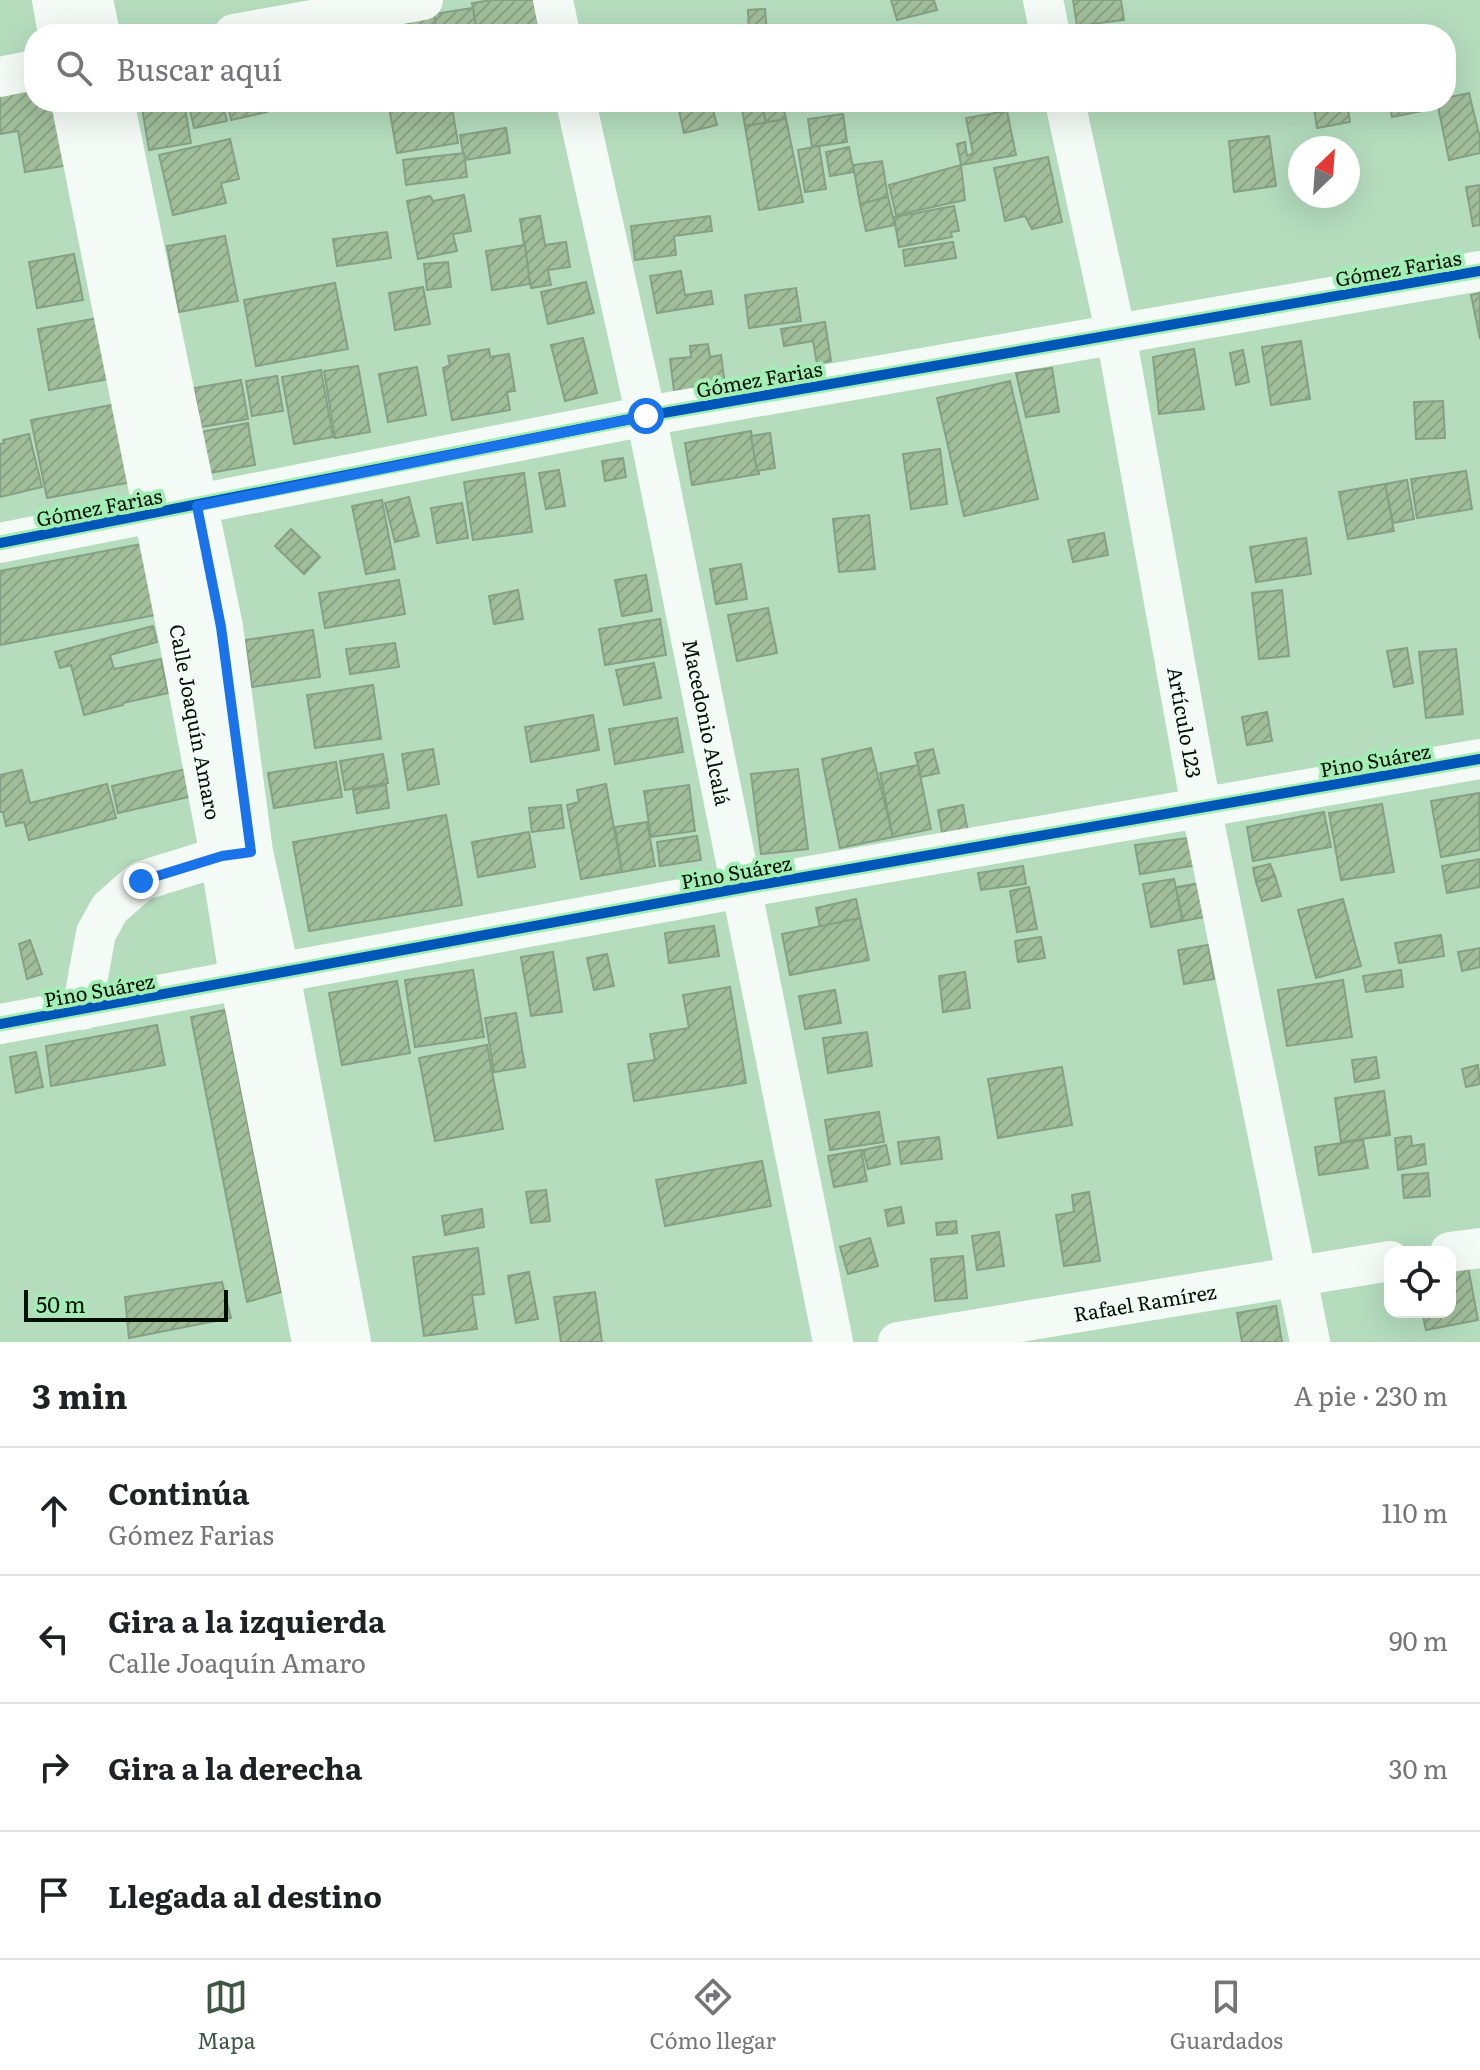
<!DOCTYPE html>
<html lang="es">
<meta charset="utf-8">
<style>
body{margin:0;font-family:Literata,serif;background:#f6f6f6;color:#202124}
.controls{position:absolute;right:24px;bottom:24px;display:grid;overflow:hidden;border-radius:16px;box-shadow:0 8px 32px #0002}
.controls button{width:72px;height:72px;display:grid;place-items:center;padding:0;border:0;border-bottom:2px solid #e0e0e0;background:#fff;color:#202124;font:40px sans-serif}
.compass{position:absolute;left:1288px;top:136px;width:72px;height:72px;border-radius:50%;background:#fff;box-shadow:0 8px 32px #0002;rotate:25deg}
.scale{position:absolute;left:24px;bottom:20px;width:204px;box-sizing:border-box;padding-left:8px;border:4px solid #001104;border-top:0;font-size:22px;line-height:28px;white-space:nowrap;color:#001104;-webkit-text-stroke:6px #a2eeb5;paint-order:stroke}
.stop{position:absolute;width:24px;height:24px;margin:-18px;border:6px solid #1a73e8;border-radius:50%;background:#fff}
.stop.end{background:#1a73e8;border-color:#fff;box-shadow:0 2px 8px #0008}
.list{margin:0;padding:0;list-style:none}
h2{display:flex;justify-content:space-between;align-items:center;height:104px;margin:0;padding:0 32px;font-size:34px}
h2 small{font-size:26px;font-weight:400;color:#757577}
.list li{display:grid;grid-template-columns:52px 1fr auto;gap:24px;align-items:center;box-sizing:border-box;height:128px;padding:0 32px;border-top:2px solid #e0e0e0}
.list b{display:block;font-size:30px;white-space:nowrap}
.list p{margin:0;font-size:26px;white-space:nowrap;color:#757577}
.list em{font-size:26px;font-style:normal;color:#757577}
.icon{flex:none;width:44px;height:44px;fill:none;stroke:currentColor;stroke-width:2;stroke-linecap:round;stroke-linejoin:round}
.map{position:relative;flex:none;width:1480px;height:1342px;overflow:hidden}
.search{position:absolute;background:#fff;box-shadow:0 8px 32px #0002;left:24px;right:24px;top:24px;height:88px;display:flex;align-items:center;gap:20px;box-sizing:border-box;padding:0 28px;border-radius:32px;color:#757577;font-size:30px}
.sheet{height:616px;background:#fff}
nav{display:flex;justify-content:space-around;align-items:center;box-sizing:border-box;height:112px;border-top:2px solid #e0e0e0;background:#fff;font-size:22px;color:#757577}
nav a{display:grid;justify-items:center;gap:4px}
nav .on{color:#3f5845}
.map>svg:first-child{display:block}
.building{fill:url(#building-hatch);stroke:#86a084;stroke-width:2}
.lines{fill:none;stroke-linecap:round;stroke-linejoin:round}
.minor{stroke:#f4faf5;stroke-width:40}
.major{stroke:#f4faf5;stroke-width:44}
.cycleway-casing{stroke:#a2eeb5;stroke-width:15}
.cycleway{stroke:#0057b8;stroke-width:10}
.route{stroke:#1a73e8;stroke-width:10}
.labels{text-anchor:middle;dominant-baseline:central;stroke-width:8;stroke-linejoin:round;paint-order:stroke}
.street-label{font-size:20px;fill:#001104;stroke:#a2eeb5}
</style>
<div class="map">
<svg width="1480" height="1342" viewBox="0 0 1480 1342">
<defs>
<pattern id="building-hatch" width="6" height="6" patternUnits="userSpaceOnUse" patternTransform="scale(2)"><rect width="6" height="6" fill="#a1be9b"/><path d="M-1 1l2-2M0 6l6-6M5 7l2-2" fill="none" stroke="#89a284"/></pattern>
</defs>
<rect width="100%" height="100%" fill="#b4dcbd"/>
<g class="building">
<polygon points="492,0 534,0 540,34 477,34 472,3"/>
<polygon points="891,0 934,0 937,10 897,20"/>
<polygon points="1073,0 1121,0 1124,20 1077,26"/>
<polygon points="473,8 477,34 437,34 434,14"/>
<polygon points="765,9 767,34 749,34 748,10"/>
<polygon points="434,14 437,34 407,34 405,19"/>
<polygon points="408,18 411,34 380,34 378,24"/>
<polygon points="34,84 34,102 60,102 70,165 25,172 18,131 0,134 0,88"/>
<polygon points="1469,93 1480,138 1480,153 1449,160 1437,102 1446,102 1446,98"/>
<polygon points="141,102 184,102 191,143 149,150"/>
<polygon points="188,102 222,102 227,121 194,128"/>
<polygon points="227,102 265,102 267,112 231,120"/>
<polygon points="422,102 451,102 458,143 397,153 389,107"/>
<polygon points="677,102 711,102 717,125 684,133"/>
<polygon points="762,102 766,123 745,126 741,103"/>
<polygon points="782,102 786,119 766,123 763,107"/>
<polygon points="1347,102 1350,122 1317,128 1313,103"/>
<polygon points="1389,102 1431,102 1432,109 1392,117"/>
<polygon points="1007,111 1016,155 961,165 957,144 965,142 967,156 973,153 966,118"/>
<polygon points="843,114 847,142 812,147 808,119"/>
<polygon points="786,119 803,202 759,210 745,126"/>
<polygon points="506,128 510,153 464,160 460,135"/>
<polygon points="1269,136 1276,186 1234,192 1229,141"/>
<polygon points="230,139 239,179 221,183 226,203 173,215 159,155"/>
<polygon points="819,146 826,189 805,192 798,150"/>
<polygon points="849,147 854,172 830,176 826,152"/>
<polygon points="464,153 467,177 406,185 403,160"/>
<polygon points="1048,157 1062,222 1032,229 1025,216 1005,221 994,168"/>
<polygon points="882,161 888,197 860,204 853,165"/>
<polygon points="961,165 965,200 896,215 889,185"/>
<polygon points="1480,185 1480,225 1473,226 1466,187"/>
<polygon points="464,195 471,231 453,234 457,251 418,259 407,201 430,196 433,201"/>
<polygon points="888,197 895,225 866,231 860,204"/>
<polygon points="954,206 959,231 951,232 952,237 899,247 894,217"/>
<polygon points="540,216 545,245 566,242 570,267 548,270 551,285 531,288 520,219"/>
<polygon points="710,216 712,231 674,236 676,255 635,260 631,226"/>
<polygon points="387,232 391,258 337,266 333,239"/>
<polygon points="225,236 238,301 179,312 167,246"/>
<polygon points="953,242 956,258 905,266 903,250"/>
<polygon points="525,245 530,284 492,290 486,251"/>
<polygon points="74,254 83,300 37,308 29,262"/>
<polygon points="448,262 451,287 427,290 424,264"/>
<polygon points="681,271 685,295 711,291 713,304 657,313 650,276"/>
<polygon points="586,282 594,313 548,324 541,292"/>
<polygon points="335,283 348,349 256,366 244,300"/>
<polygon points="423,287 430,324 395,330 389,293"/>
<polygon points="796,288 801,321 749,328 745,295"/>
<polygon points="1480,293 1480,339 1471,295"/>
<polygon points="98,318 109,379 49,390 38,329"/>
<polygon points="825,322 831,361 817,364 813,341 784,346 781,329"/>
<polygon points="583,338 597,393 565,401 551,345"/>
<polygon points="1301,341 1310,399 1271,405 1262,347"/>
<polygon points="708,344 710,357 721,355 725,385 674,391 670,359 691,357 690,346"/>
<polygon points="489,349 490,357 509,354 515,391 507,392 510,410 452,420 443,368 450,365 448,356"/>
<polygon points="1194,349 1204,409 1159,414 1153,357"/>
<polygon points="1243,350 1249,382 1236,385 1230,353"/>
<polygon points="358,366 370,432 335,438 324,371"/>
<polygon points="417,367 426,415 388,422 379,374"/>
<polygon points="1052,368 1059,412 1026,417 1016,373"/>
<polygon points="321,370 333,437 294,444 282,377"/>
<polygon points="277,376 283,411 252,416 246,381"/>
<polygon points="241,380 248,419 201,427 194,388"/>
<polygon points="1010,381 1038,499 964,516 937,398"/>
<polygon points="1443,401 1445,438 1416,439 1414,402"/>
<polygon points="117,404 132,482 47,498 31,420"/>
<polygon points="248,423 255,465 209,473 201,432"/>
<polygon points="751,431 759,474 692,485 685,443"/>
<polygon points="770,433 775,468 757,471 751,436"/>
<polygon points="29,434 42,487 0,497 0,444 4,443 3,440"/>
<polygon points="940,449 947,504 911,509 903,454"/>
<polygon points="623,458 626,477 605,481 602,461"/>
<polygon points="559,470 565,506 546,509 539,473"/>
<polygon points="1466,471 1472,509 1417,518 1411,479"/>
<polygon points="524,473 532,532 473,540 464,482"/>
<polygon points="1407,480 1414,519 1393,523 1385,484"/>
<polygon points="1385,484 1394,531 1348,539 1339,492"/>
<polygon points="409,497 419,536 395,542 385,503"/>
<polygon points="382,500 395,569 366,574 352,506"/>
<polygon points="462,503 468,538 437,543 431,508"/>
<polygon points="869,515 875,569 839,572 833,519"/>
<polygon points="291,529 320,557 304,574 275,546"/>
<polygon points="1104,533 1108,555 1073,562 1068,540"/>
<polygon points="1306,538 1311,574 1256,582 1250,547"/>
<polygon points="147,543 161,614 0,645 0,571"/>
<polygon points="741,564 747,599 716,604 710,569"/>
<polygon points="646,575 652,611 622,616 615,580"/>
<polygon points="399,580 405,614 325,628 319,593"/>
<polygon points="518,590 523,619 494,624 489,596"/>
<polygon points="1282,590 1289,656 1259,659 1252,593"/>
<polygon points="768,608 777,653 737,661 728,615"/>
<polygon points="660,619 666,655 605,665 599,629"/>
<polygon points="153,626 157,642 110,655 114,669 161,659 168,693 123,703 123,705 84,715 71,665 60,668 55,652"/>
<polygon points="313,630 320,677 252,687 245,640"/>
<polygon points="395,643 399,667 350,674 346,649"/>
<polygon points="1407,648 1413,683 1394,687 1387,651"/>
<polygon points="1456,649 1463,714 1426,718 1419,652"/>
<polygon points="654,663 661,698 624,705 616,670"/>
<polygon points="373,685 381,739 315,748 307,695"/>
<polygon points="1267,712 1272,741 1247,745 1242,717"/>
<polygon points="593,715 599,750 531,762 525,727"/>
<polygon points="677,718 683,752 615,764 609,729"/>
<polygon points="871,748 893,837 840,848 822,759"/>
<polygon points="433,749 439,784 408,790 402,754"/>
<polygon points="933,749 939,773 921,777 915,753"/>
<polygon points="383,754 388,783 345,790 340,761"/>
<polygon points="336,762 342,797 274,808 268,773"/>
<polygon points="918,765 931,829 893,837 880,773"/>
<polygon points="186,769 193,796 118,813 112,786"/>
<polygon points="798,769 808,849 761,854 751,774"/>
<polygon points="22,770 30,803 107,784 116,818 29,840 24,822 6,826 3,812 0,812 0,775"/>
<polygon points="606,784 622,872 581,879 567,805 579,802 577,790"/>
<polygon points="386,785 389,808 357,813 353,790"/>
<polygon points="689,785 695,831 651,837 644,791"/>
<polygon points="1479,793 1480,850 1441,857 1431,801"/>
<polygon points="1382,804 1394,872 1341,880 1329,813"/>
<polygon points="561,805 564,828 532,832 529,808"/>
<polygon points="963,805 968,832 943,837 938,810"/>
<polygon points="1324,812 1331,847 1253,861 1247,827"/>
<polygon points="446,815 462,905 309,931 293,842"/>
<polygon points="647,822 655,866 622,872 615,827"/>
<polygon points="529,832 535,867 478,877 472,842"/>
<polygon points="697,836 701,860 660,866 657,842"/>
<polygon points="1195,837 1199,865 1140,874 1135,845"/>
<polygon points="1480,859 1480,887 1447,893 1442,866"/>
<polygon points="1270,864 1275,876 1256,882 1253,868"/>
<polygon points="1023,866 1026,884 981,890 978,873"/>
<polygon points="1275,876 1281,896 1262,901 1256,882"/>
<polygon points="1174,879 1183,921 1151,927 1143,884"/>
<polygon points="1200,883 1205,917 1182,920 1177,887"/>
<polygon points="1197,884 1204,917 1183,921 1176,888"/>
<polygon points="1029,887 1037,929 1017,932 1010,891"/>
<polygon points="856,899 860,918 820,927 816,908"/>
<polygon points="1343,899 1361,966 1316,978 1298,910"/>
<polygon points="860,918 869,960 790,975 782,934"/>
<polygon points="714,926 719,956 669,963 665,933"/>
<polygon points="1441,935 1444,956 1399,963 1395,943"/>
<polygon points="1041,937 1045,958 1018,962 1015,941"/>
<polygon points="30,940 42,974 27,979 19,944"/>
<polygon points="1208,945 1214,979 1184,984 1178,950"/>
<polygon points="1480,948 1480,967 1462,971 1458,952"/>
<polygon points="553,952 562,1012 531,1016 521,957"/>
<polygon points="607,954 614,986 594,990 587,958"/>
<polygon points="473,970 484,1037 415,1047 405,980"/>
<polygon points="1401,970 1403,987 1366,992 1363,976"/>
<polygon points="965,972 970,1008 943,1012 939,976"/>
<polygon points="1343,980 1352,1037 1287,1046 1278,990"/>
<polygon points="397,981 410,1053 342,1065 329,993"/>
<polygon points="730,987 746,1083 634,1101 628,1064 655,1060 650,1034 689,1028 683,995"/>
<polygon points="835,990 841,1023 805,1029 799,996"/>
<polygon points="225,1010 281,1292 247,1302 191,1017"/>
<polygon points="516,1013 525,1067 494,1072 485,1018"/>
<polygon points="157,1025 165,1065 51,1086 46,1046"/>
<polygon points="867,1032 872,1066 828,1073 823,1038"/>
<polygon points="487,1045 503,1129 435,1141 419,1058"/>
<polygon points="36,1052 43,1087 16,1093 10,1057"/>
<polygon points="1376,1057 1379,1078 1355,1082 1352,1060"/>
<polygon points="1478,1065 1480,1084 1466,1087 1462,1069"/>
<polygon points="1062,1067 1072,1125 998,1138 988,1079"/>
<polygon points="1384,1091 1390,1135 1341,1142 1335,1098"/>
<polygon points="879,1112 884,1142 830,1150 825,1120"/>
<polygon points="1411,1136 1412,1146 1424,1144 1426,1164 1398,1170 1395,1138"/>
<polygon points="939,1137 942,1159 901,1164 898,1142"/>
<polygon points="1363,1140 1368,1168 1319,1175 1315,1147"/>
<polygon points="886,1145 890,1164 868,1169 863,1150"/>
<polygon points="861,1150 867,1181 834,1187 828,1156"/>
<polygon points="762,1161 771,1206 665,1226 656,1180"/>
<polygon points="1428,1173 1430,1196 1404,1198 1402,1175"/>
<polygon points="546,1190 550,1221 531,1223 526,1192"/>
<polygon points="1089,1192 1100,1261 1064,1266 1056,1215 1074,1212 1072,1195"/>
<polygon points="901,1207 904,1223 888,1226 885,1210"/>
<polygon points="482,1209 484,1227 445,1235 442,1216"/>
<polygon points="956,1221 957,1233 937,1235 936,1223"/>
<polygon points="999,1232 1004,1266 977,1270 972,1236"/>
<polygon points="870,1238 878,1266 848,1274 840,1247"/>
<polygon points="478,1248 484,1294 472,1295 477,1329 424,1336 413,1257"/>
<polygon points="963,1256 967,1298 935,1301 931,1259"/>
<polygon points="1468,1267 1478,1320 1426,1330 1422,1312 1450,1312 1450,1271"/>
<polygon points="529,1272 538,1319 516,1323 508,1276"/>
<polygon points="222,1282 231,1318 129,1338 125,1297"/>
<polygon points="595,1292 602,1342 561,1342 554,1297"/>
<polygon points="1276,1306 1282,1342 1242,1342 1237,1313"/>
</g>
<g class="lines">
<g class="minor">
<polyline points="553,0 560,34"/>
<polyline points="1043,0 1050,34"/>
<polyline points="234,34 423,0"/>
<polyline points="0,77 34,70"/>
<path id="s1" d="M576,102L646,416L833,1342"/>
<path id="s2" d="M1065,102L1116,335L1201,807L1310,1342"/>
<polyline points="0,543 646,416 1480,271"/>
<polyline points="82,1010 96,933 110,908 141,881 222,856 251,852"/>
<polyline points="0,1024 741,888 1480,759"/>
<polyline points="1450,1252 1480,1248"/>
<path id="s3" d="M898,1342L1390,1261"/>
</g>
<g class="major">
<polyline points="54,0 60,34"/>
<polyline points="91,0 98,34"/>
<path id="s4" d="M73,102L181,640L222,856L242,982L314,1342"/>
<polyline points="112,102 221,627 251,852 278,975 349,1342"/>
</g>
<defs>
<g id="cycleway">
<polyline points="0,543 646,416 1480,271"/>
<polyline points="0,1024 741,888 1480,759"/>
</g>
</defs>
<use href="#cycleway" class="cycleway-casing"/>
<use href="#cycleway" class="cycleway"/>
</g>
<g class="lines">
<polyline class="route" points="141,881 222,856 251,852 221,627 197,506 646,416"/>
</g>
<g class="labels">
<g class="street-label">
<text transform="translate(1398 267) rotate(-10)">Gómez Farias</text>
<text transform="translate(759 378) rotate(-10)">Gómez Farias</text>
<text transform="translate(99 506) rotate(-11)">Gómez Farias</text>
<text stroke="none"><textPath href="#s1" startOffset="634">Macedonio Alcalá</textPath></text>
<text stroke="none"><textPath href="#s4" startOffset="632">Calle Joaquín Amaro</textPath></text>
<text stroke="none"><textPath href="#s2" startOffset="632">Artículo 123</textPath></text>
<text transform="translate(1375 759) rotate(-10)">Pino Suárez</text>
<text transform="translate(736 871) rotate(-10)">Pino Suárez</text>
<text transform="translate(99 989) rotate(-10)">Pino Suárez</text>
<text stroke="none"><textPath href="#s3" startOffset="250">Rafael Ramírez</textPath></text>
</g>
</g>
</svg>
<div class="controls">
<button><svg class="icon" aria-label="locate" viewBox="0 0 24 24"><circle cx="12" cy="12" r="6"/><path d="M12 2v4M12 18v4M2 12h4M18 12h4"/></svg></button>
</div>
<svg class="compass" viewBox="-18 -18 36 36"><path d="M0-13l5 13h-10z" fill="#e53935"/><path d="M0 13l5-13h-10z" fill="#757577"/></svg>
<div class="scale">50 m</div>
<div class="stop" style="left:646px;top:416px"></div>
<div class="stop end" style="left:141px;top:881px"></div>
<div class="search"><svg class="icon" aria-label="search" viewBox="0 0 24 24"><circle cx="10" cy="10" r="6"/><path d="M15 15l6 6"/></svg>Buscar aquí</div>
</div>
<section class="sheet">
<h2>3 min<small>A pie · 230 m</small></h2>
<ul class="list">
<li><svg class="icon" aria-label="ahead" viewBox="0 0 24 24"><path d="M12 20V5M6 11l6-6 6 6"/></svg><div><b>Continúa</b><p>Gómez Farias</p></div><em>110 m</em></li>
<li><svg class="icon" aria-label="left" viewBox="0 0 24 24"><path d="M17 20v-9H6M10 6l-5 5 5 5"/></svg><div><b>Gira a la izquierda</b><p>Calle Joaquín Amaro</p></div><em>90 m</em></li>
<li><svg class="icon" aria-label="right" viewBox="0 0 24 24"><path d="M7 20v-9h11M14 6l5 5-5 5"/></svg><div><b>Gira a la derecha</b></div><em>30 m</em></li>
<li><svg class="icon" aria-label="arrive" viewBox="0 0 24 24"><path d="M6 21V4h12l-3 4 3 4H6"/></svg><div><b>Llegada al destino</b></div></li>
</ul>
</section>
<nav>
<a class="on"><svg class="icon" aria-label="map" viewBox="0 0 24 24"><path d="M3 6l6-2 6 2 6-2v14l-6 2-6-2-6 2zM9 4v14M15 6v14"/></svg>Mapa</a>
<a><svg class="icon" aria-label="directions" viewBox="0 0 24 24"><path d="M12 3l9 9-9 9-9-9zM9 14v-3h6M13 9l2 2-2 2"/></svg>Cómo llegar</a>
<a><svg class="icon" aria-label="saved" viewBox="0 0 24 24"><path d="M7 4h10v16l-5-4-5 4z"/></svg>Guardados</a>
</nav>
